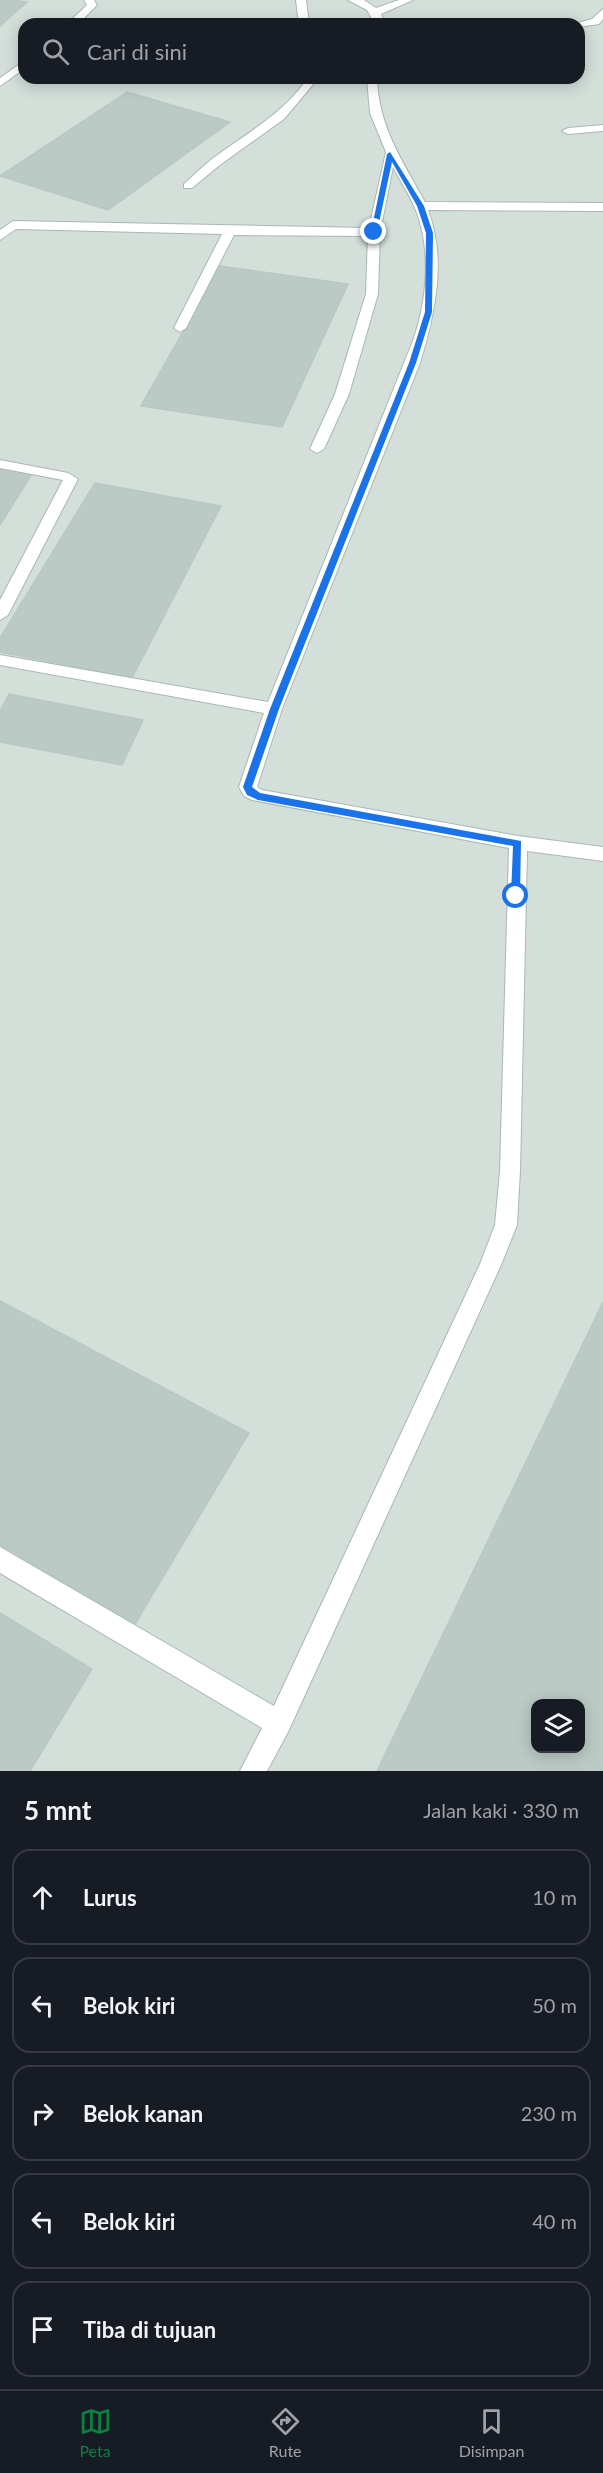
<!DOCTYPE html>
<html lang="id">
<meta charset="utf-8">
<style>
body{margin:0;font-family:Lato,sans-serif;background:#242831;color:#f1f3f6}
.controls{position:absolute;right:18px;bottom:18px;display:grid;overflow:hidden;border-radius:12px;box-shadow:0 3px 15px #0003}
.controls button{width:54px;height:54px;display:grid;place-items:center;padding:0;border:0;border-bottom:2px solid #363941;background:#171b24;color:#f1f3f6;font:30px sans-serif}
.stop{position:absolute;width:18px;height:18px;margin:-14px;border:4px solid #1a73e8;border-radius:50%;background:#fff}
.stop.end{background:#1a73e8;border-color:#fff;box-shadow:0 2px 6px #0008}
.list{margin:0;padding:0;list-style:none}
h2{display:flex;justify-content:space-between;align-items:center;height:78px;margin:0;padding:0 24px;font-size:26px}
h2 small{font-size:20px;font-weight:400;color:#9ea1a6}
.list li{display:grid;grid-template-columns:39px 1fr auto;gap:18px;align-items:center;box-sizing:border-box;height:96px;margin:0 12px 12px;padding:0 12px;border:2px solid #363941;border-radius:18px}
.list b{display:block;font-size:22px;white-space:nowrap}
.list em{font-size:20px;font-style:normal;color:#9ea1a6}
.icon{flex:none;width:33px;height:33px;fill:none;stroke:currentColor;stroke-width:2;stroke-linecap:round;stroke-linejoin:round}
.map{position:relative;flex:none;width:603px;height:1771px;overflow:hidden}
.search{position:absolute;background:#171b24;box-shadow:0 3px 15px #0003;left:18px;right:18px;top:18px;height:66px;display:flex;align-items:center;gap:15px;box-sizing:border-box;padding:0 21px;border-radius:18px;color:#9ea1a6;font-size:22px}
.sheet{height:618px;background:#171b24}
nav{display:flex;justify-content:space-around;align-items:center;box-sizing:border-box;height:84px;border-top:2px solid #363941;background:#171b24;font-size:16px;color:#9ea1a6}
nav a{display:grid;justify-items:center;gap:3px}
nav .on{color:#0b8043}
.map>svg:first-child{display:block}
.built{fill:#d4dfda;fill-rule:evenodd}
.building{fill:#bbcac4;stroke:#b8c9c2;stroke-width:1.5;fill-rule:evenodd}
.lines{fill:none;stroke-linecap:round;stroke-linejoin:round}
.minor-casing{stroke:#a8b8b2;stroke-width:2}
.minor{fill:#fff;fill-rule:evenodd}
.route{fill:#1a73e8}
</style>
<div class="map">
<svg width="603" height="1771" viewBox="0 0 603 1771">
<rect width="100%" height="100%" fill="#e6efeb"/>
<path class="built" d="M0,0H603V1771H0ZM24,24H579V78H24ZM536,1704H580V1748H536Z"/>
<g class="building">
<polygon points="0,0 13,0 27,2 0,26"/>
<polygon points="127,92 230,122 108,210 0,176"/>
<polygon points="220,266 348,284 282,427 141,406"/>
<polygon points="0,469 32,474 0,525"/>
<polygon points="95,483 221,506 132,678 0,652 0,638"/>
<polygon points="9,694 143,720 122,765 0,742 0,711"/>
<polygon points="0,1301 249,1433 135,1624 0,1545"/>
<path d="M603,1302V1771H377ZM536,1704H580V1748H536Z"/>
<polygon points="0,1613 92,1669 30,1771 0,1771"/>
</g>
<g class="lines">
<defs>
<g id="minor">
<polygon points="84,0 94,0 97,5 78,24 67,24 87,5"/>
<polygon points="296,0 306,0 309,24 299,24"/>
<polygon points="348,0 364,0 376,8 399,0 413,0 381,14 383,19 460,21 465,24 375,24 367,10"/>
<polygon points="603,9 603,19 599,24 579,27 579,24 574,24 592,19"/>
<polygon points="24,61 24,69 0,86 0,78"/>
<path d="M304,78H314L315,82L284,119L221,164L192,188H184V184C193,176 202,167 212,159C245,134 280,116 305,82Z"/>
<path d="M367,78H377C378,126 403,162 425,202L603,203V211L428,210C447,261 435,313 420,363L282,709L257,787L262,790L518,836L603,847V861L527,851L520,1171L517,1225L501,1265L288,1732L267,1771H240L262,1728L0,1573V1547L274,1706L480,1264L495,1225L500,1171L509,848L252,800L244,796L239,787L264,713L0,665V655L268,702L414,338C427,299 431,252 417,213C411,197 401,182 393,167L380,232L378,294L349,394L324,449L317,453L310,449L335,394L366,294L368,236L234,235L186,328L180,332L174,328L222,234L16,229L0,240V230L13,221L369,228L386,152L370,113Z"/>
<polygon points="603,125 603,131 568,134 562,131 568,128"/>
<polygon points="0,460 68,473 78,479 8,615 0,620 0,600 63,480 0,468"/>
</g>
</defs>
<use href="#minor" class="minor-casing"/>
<use href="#minor" class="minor"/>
</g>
<polygon class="route" points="390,152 424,206 433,233 432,312 416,363 279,709 252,787 260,793 521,841 520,896 516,900 511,896 513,846 258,800 247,795 243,787 270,709 409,363 425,312 426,233 417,206 392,162 377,232 374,234 371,232 387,154"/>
</svg>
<div class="controls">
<button><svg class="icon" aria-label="layers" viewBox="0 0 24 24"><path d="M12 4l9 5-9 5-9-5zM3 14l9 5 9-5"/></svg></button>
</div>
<div class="stop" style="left:516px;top:896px"></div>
<div class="stop end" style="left:374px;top:232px"></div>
<div class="search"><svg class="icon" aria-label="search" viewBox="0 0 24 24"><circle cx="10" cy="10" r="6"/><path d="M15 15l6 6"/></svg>Cari di sini</div>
</div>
<section class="sheet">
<h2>5 mnt<small>Jalan kaki · 330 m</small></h2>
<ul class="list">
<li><svg class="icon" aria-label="ahead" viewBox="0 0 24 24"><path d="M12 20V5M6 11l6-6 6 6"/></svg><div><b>Lurus</b></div><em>10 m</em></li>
<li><svg class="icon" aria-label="left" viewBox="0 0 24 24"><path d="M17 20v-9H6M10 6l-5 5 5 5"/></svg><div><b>Belok kiri</b></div><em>50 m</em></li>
<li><svg class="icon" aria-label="right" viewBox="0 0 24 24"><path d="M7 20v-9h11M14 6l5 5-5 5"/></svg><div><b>Belok kanan</b></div><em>230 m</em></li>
<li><svg class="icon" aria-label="left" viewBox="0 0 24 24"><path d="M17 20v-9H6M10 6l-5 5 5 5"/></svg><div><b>Belok kiri</b></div><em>40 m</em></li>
<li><svg class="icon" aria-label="arrive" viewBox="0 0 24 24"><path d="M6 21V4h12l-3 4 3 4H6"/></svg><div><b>Tiba di tujuan</b></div></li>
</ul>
</section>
<nav>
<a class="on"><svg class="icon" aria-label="map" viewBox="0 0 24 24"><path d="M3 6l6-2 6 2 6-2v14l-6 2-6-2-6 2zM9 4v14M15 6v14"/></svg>Peta</a>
<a><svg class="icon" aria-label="directions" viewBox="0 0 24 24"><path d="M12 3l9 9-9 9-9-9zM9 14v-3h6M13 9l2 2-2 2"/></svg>Rute</a>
<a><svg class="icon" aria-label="saved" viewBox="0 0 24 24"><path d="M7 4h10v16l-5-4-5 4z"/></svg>Disimpan</a>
</nav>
